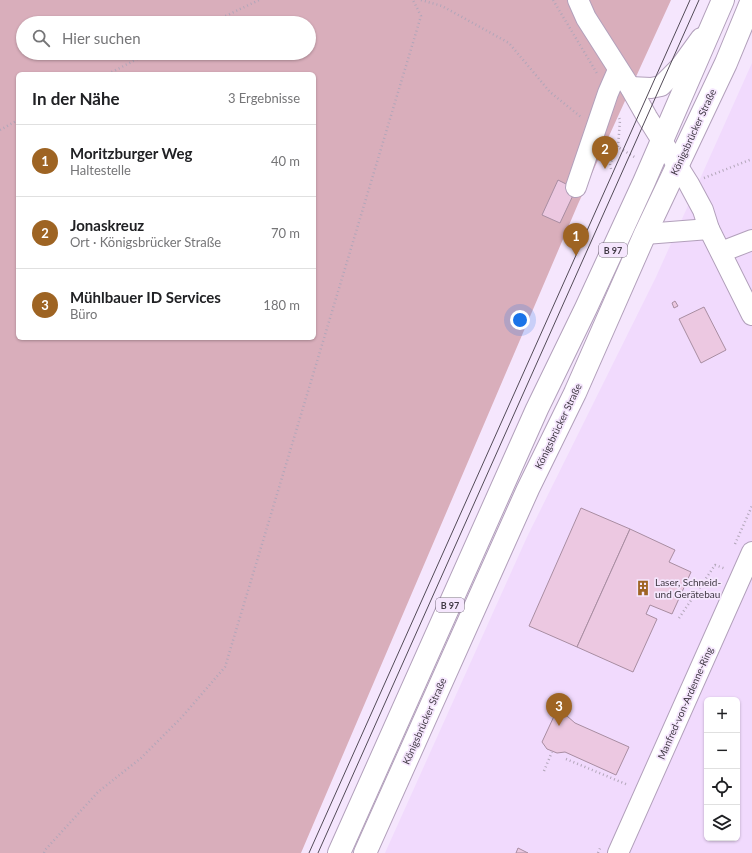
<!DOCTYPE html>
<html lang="de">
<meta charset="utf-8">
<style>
body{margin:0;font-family:Lato,sans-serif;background:#f2f2f2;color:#202124}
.controls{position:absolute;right:12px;bottom:12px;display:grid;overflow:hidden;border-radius:6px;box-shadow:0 1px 3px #0004}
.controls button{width:36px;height:36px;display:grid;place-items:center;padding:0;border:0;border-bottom:1px solid #e0e0e0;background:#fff;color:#202124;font:20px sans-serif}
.you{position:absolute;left:520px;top:320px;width:14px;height:14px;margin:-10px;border:3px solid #fff;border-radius:50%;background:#1a73e8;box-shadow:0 0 0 6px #1a73e833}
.badge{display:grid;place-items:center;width:26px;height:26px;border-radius:50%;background:#9e6423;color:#fff;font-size:13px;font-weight:700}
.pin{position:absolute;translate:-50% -33px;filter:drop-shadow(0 1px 2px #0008)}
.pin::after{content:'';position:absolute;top:21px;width:14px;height:12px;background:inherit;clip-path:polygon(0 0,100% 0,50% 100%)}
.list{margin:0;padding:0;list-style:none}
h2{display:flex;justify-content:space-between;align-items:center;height:52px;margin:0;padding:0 16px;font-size:17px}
h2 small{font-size:13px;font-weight:400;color:#757577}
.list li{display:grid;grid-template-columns:26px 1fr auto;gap:12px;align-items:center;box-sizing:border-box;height:72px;padding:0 16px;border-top:1px solid #e0e0e0}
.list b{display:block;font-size:15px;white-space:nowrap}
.list p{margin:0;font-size:13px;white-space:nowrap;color:#757577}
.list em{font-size:13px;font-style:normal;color:#757577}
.icon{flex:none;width:22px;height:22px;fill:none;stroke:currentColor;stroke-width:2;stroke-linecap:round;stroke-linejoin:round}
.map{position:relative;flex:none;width:752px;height:853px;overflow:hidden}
.search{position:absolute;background:#fff;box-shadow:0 1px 3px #0004;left:16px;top:16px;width:300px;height:44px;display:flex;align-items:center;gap:10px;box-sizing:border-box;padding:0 14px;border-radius:22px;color:#757577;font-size:15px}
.panel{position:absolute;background:#fff;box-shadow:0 1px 3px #0004;left:16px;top:72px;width:300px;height:268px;border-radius:6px}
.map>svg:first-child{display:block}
.built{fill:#f1dafd;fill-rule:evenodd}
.green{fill:#d9aebb;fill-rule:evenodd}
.building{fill:#ecc8e1;stroke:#a88da1}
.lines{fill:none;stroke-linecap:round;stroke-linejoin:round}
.minor-casing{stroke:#b2a0bb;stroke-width:22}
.major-casing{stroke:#b2a0bb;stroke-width:24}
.path{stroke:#b2a6b9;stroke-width:2.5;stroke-dasharray:1 3;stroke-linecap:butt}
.minor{stroke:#fff;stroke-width:20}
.major{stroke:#fff;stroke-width:22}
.tram{stroke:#534b58;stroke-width:1}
.labels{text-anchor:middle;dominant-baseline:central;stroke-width:3.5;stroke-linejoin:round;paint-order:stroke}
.shield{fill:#f5e6fd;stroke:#766d7c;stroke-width:1}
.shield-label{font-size:9px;font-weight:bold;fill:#403944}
.street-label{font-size:10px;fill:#403944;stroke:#f5e6fd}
.poi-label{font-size:10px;fill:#403944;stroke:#f5e6fd;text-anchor:start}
</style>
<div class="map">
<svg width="752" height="853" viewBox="0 0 752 853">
<rect width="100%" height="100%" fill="#f5e6fd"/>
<path class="built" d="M752,63V853H385L527,537L656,277ZM707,700H737V838H707Z"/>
<path class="green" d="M0,0H671L578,204L301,853H0ZM23,23H309V53H23ZM18,74H314V338H18Z"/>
<g class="building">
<polygon points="558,180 576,189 560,223 542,215"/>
<polygon points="675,301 678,306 674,308 672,303"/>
<polygon points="704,307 726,350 701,363 679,319"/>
<polygon points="581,508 630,529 577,647 529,626"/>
<polygon points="630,529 675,550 669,562 691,572 672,614 650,605 646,614 657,619 633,672 577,647"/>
<polygon points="555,714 567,716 575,723 629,747 616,775 565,752 557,753 547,749 542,742"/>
<polygon points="518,848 528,853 516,853"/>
</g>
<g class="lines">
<defs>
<g id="minor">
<polyline points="578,0 586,18 630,87 647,117 689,184 703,210 709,229 752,315"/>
<polyline points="630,87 651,88 661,86 680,67 701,38"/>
<polyline points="576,187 608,93 618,70"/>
<polyline points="645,234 709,229"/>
<polyline points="721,252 752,240"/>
<polyline points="618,853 752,552"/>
</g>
<g id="major">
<polyline points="339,853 537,409 586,308 644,182 723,0"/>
<polyline points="365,853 528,489 575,393 645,234 726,63 752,0"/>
</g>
</defs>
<use href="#minor" class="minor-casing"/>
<use href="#major" class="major-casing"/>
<g class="path">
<polyline points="421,0 442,6 509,43 550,92 581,117"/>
<polyline points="553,0 598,75"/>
<polyline points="211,23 259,0"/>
<polyline points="108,74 149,53"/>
<polyline points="0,130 18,120"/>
<polyline points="610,141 618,147 636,158"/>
<polyline points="611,169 610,164 618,147 620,120 619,117"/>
<polyline points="704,178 752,159"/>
<polyline points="735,544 752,506"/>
<polyline points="679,618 715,565 726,569"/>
<polyline points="566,759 628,785"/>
<polyline points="544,771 552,752"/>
<polyline points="44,853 46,849 98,792 141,758 182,717 225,667 421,16 413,0"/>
<polyline points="598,853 601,846"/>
</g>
<use href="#minor" class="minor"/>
<use href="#major" class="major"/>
<g class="tram">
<polyline points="309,853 690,0"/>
<polyline points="318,853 699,0"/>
</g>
</g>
<defs>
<symbol id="building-bare" viewBox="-9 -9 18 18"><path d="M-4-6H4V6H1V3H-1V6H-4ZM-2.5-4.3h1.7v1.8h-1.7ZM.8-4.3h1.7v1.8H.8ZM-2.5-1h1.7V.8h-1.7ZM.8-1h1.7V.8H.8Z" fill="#9e6423" stroke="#f5e6fd" stroke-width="2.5" paint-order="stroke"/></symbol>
</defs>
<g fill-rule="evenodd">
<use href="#building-bare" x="632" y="577" width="22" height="22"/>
</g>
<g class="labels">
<g class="shield">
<rect x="599" y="243" width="28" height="14" rx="3"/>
<rect x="436" y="598" width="28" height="14" rx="3"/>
</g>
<g class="shield-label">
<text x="613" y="250">B 97</text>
<text x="450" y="605">B 97</text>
</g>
<g class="street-label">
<text transform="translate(693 132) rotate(-65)">Königsbrücker Straße</text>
<text transform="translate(558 426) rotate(-64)">Königsbrücker Straße</text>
<text transform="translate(685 703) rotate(-66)">Manfred-von-Ardenne-Ring</text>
<text transform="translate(424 721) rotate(-66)">Königsbrücker Straße</text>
</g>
<g class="poi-label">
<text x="655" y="582">Laser, Schneid-<tspan x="655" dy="12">und Gerätebau</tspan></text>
</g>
</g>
</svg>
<div class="controls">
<button>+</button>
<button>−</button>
<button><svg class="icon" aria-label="locate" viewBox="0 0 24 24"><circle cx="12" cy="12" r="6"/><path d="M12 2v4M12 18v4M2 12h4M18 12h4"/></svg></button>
<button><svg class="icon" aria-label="layers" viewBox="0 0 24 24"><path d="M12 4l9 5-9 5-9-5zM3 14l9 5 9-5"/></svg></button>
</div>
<div class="you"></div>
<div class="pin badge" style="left:576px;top:256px">1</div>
<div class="pin badge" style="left:605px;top:169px">2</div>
<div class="pin badge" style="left:559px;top:726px">3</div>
<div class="search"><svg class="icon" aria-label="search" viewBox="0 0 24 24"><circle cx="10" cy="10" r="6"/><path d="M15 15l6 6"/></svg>Hier suchen</div>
<section class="panel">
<h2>In der Nähe<small>3 Ergebnisse</small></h2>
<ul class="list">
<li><span class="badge">1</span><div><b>Moritzburger Weg</b><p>Haltestelle</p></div><em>40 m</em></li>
<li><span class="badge">2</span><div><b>Jonaskreuz</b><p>Ort · Königsbrücker Straße</p></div><em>70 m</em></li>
<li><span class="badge">3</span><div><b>Mühlbauer ID Services</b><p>Büro</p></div><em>180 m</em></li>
</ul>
</section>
</div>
